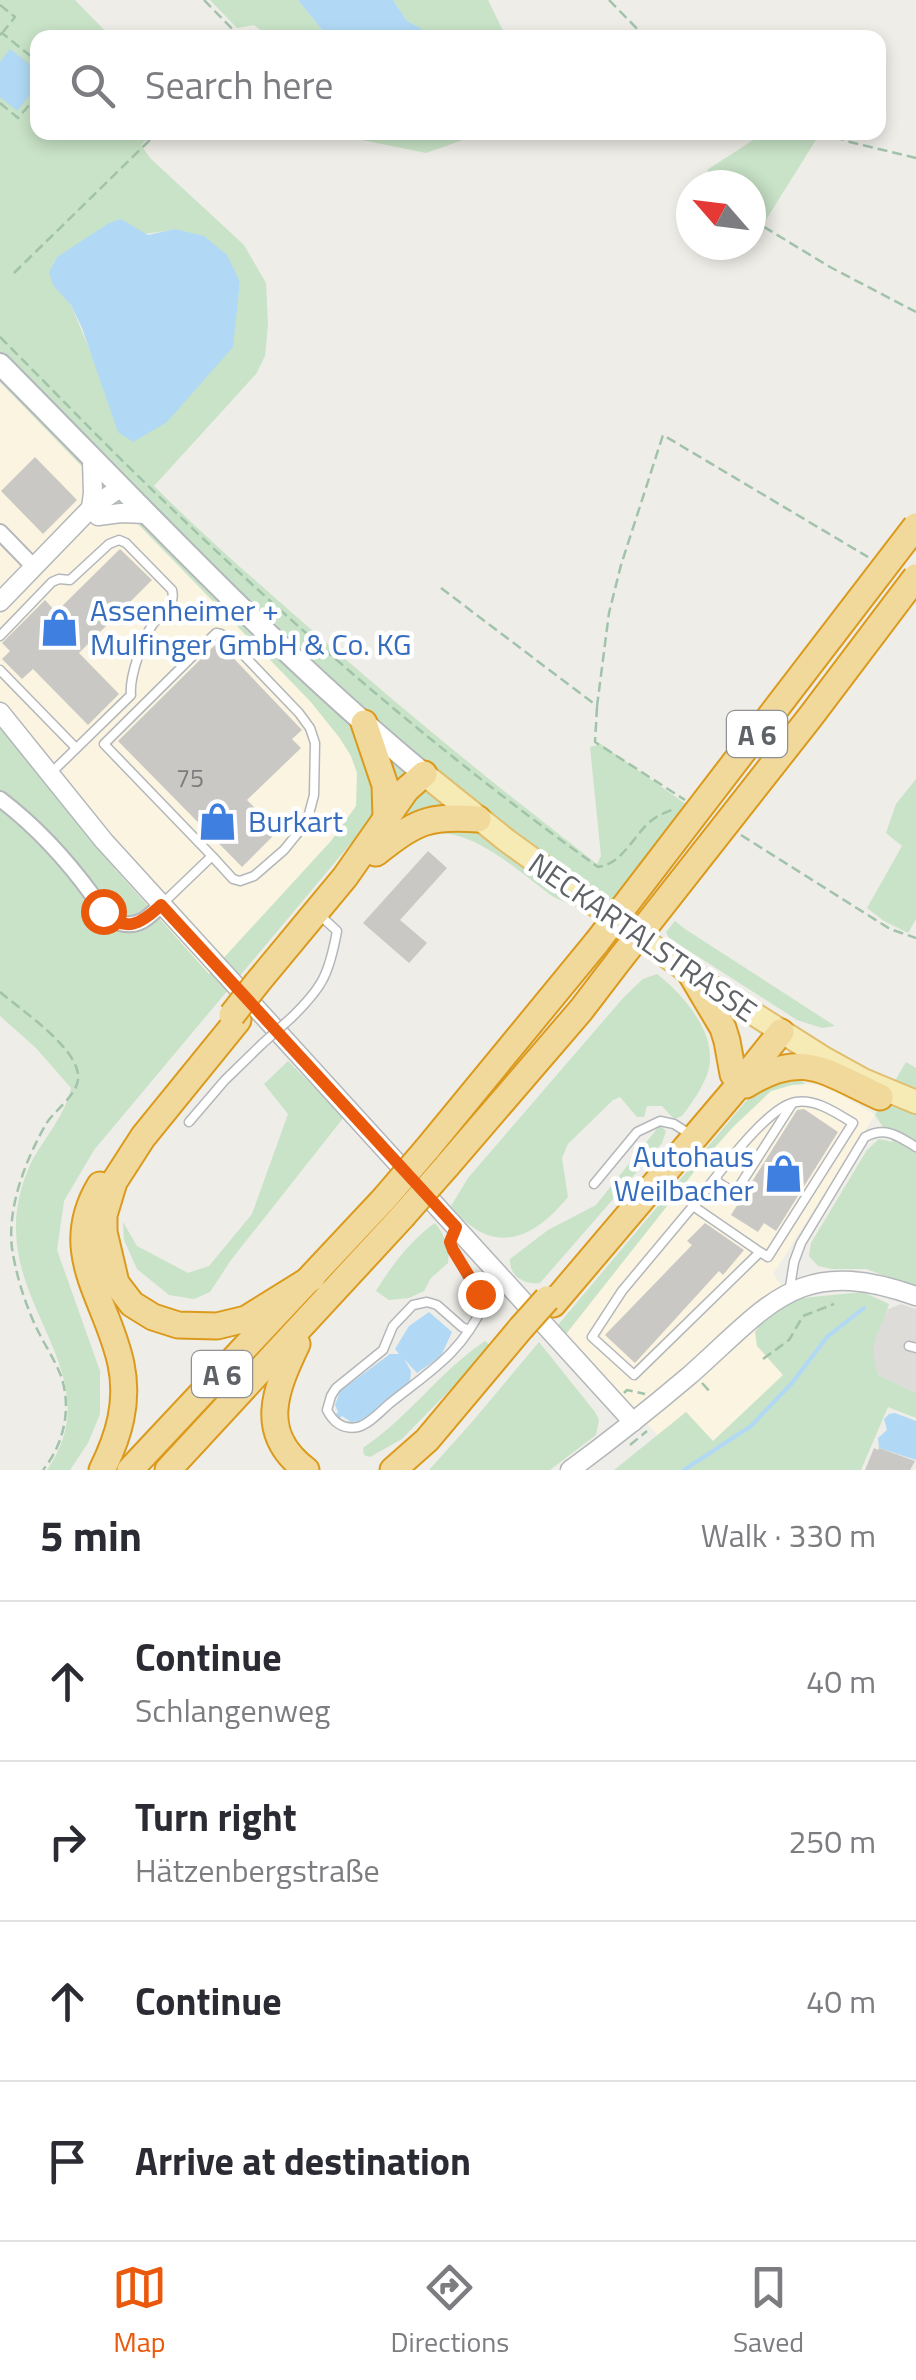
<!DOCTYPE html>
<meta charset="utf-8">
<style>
body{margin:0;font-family:"Titillium Web",sans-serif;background:#f2f2f3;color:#2b2b33}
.compass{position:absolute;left:676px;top:170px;width:90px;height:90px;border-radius:50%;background:#fff;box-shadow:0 5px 15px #0003;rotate:298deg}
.stop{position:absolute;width:30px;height:30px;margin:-22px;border:8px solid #ea580c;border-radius:50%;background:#fff}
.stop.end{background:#ea580c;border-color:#fff;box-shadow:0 2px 10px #0008}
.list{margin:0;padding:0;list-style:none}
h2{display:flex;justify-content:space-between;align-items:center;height:130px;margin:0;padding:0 40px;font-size:42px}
h2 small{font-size:32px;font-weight:400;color:#7c7c81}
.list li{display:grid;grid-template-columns:65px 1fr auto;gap:30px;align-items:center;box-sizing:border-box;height:160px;padding:0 40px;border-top:2px solid #e1e1e2}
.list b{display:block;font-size:38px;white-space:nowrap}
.list p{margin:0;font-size:32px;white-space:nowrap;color:#7c7c81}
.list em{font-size:32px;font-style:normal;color:#7c7c81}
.icon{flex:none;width:55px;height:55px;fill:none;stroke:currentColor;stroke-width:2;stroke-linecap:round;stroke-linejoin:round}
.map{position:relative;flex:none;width:916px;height:1470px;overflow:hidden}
.search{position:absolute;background:#fff;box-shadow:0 5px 15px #0003;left:30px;right:30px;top:30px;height:110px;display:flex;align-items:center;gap:25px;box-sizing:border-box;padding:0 35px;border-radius:20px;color:#7c7c81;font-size:38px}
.sheet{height:770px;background:#fff}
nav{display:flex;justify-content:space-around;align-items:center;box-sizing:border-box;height:140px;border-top:2px solid #e1e1e2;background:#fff;font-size:28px;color:#7c7c81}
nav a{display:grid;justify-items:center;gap:5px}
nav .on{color:#ea580c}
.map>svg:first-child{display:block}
.commercial{fill:#faf4e1}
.industrial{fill:#dedcd9}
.green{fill:#c8e3c7;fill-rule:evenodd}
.water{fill:#b1d9f5}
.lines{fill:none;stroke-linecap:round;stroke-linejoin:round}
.stream{stroke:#b1d9f5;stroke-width:4}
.building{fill:#cac8c4}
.service-casing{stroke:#b4b7ba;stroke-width:11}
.minor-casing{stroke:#b4b7ba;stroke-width:18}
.tertiary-casing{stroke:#b4b7ba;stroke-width:21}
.secondary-casing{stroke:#b3b6ba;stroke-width:24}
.primary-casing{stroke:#e1be6e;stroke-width:26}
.motorway-casing{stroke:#db9a1c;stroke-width:29}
.path{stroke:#a1c3aa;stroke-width:2.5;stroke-dasharray:10 5;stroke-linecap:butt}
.service{stroke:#fff;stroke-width:8}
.minor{stroke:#fff;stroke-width:14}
.tertiary{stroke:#fff;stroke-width:18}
.secondary{stroke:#fff;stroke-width:20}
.primary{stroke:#f6eab5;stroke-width:22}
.motorway{stroke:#f1d99c;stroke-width:25}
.service-bridge-casing{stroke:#b4b7ba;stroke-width:11;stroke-linecap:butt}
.motorway-bridge-casing{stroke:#db9a1c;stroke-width:29;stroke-linecap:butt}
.service-bridge{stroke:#fff;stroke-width:8}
.motorway-bridge{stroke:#f1d99c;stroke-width:25}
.route{stroke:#ea580c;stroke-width:12}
.labels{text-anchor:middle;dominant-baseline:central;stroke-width:9;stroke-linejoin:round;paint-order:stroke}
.number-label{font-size:25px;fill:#7a7c7e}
.shield{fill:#fff;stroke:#8f9194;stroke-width:2.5}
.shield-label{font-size:28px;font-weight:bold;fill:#5f6266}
.shop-label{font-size:30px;fill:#366cbe;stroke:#fff;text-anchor:start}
.street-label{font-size:30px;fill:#5f6266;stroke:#fff}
</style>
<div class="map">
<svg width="916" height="1470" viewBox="0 0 916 1470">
<rect width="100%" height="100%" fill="#efede7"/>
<g class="commercial">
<polygon points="0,382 310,701 339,737 351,756 357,773 358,790 356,806 348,818 331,841 209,974 115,869 0,726"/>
<polygon points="813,1084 830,1088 875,1115 773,1274 792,1299 755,1332 757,1345 784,1375 713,1441 686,1412 658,1436 566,1334 701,1163 733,1127 771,1091 792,1085"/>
</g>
<polygon class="industrial" points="901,1304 916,1309 916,1393 878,1375 872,1357 874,1338 888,1309"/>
<g class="green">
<path d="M0,0H75L111,37L38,38V132L154,133L141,145L150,158L244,245L266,283L268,325L265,356L256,374L154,486C205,537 259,584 313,631C405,712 500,789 597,864L601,856L590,747L601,744L687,805L599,922C593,917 587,912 580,908C571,903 562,902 552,896C522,874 471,826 430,834C415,837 403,849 392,859L360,830L352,842L94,1150L64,1201L57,1250L100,1371V1414L88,1443L70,1470H47C107,1383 17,1319 16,1230C15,1208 22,1182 31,1163C44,1138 65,1116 71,1088L36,1048L0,1016V726L115,869L209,974L331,841L356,806L357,773L351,756L339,737L310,701L0,382ZM176,229L240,282L232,347L93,358L71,305L49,272C52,268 53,262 57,258C73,240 148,235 176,229Z"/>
<polygon points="210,0 298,0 328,37 269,37 254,25 237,28"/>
<polygon points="393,0 488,0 506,37 437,37 407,21"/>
<polygon points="354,133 483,133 426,153 362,140"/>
<polygon points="811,133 819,135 764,223 751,215 751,185 717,185 707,170 764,133"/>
<polygon points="916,779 916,919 908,933 884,921 867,908 902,846 886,833 896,804"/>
<polygon points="675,921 685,929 835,1026 822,1028 797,1020 669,938 666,932"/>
<path d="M657,974C684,995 721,1037 707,1075C701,1090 691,1104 682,1116L674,1119L662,1106H647L644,1117H637L620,1097L613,1100L568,1144L562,1158L568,1197C532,1241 492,1257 451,1206L468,1178L624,997L643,979Z"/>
<polygon points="288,1061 344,1117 231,1260 210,1292 194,1299 169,1295 137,1269 124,1240 123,1222 137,1246 188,1273 209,1266 252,1214 288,1114 264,1084"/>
<polygon points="906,1062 916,1068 916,1287 866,1269 832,1269 818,1266 809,1256 811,1243 867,1150 879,1139 893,1142 875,1115"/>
<polygon points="799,1078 805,1084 792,1085 771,1091 733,1127 701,1163 566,1334 558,1325 747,1100 772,1084"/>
<path d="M660,1125L666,1131L662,1143L540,1283C524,1285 509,1276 510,1259L548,1230L596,1205Z"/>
<path d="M435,1223C445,1236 450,1247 448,1263L431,1278L424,1291L409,1298L389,1300L376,1291C391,1266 412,1239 435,1223Z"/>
<path d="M863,1292L889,1304C880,1335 867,1339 878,1375L916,1393V1418L888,1407L861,1470H614L686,1412L713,1441L783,1375L757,1346L755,1332L764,1319L792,1299Z"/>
<path d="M485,1341L490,1345L480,1359L402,1439L370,1457L364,1455L363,1448C410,1416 439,1372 485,1341Z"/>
<polygon points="539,1342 595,1412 599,1420 596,1435 550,1470 429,1470 472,1422"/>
</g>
<g class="water">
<polygon points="298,0 393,0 407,21 437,37 328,37"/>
<polygon points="10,49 37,70 37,86 17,111 0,97 0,62"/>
<polygon points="121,219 148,235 175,229 204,236 227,255 240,282 233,347 167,422 133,442 118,432 82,328 71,305 53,285 49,272 57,257 109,223"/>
<polygon points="429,1312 452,1332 441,1356 417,1373 404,1359 411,1371 410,1382 362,1421 351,1422 342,1416 339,1419 335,1415 338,1412 335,1405 340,1391 390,1354 399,1354 395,1349 409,1326"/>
<polygon points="895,1413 916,1421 916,1460 879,1448 878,1438 887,1430 884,1419 889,1414"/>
</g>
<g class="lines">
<polyline class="stream" points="684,1470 751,1426 792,1383 827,1337 864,1308"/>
</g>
<g class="building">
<polygon points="35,457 77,500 43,534 1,491"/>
<polygon points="120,549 152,580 79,653 119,694 88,725 33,669 22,679 2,659 10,651 2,643 45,600 56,612"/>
<polygon points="218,642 302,730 292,739 301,748 247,800 278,831 242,867 118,741"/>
<polygon points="428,851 447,868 400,920 427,943 409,963 363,923"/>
<polygon points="804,1109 838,1132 776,1231 764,1223 758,1232 731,1215 797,1110"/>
<polygon points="705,1223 744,1250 723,1275 719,1271 635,1363 605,1335 692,1245 687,1241"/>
<polygon points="874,1448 878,1450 879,1448 915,1461 910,1470 865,1470"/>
</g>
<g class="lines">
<defs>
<g id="service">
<path d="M0,636L52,582L59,579L70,580L109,544L119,540L126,543L172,590C176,607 163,611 153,624C143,638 129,677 131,695L50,774"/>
<polyline points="0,670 76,748"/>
<polyline points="161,905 212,856 233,879 240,881 254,876 284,850 301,829 309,814 314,795 315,743 310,728 299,713 232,643 221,634 216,633 104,744 212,856"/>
<path d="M291,1018C323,987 329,974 337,931L323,918"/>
<polyline points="189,1122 225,1080 262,1044"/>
<polyline points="714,1180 735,1193 792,1104"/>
<polyline points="594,1184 637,1132 660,1121 674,1124 688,1133"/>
<path d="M693,1206L622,1291L592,1337L634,1375L760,1252L768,1257L853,1123C836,1113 817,1099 796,1102C766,1106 713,1182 693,1206L760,1252"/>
<path d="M456,1228L450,1242L453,1250L484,1304C461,1354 430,1371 389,1404C380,1412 369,1424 358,1427C343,1430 333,1422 327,1410L331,1396L336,1388L383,1350L393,1326L413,1305L427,1302L437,1305L462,1327L469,1330"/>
<path d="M789,1293L794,1262L801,1243L865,1137C886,1126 898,1136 916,1147"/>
<polyline points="909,1346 916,1348"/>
</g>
<g id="minor">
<polyline points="0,532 33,566"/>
<path d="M0,799C37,827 66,859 93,896C100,907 107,920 120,923C139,928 149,917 161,905"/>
</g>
<g id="tertiary">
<polyline points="91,508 93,493 92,460"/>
<polyline points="98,516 121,513 146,514"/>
<polyline points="0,602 91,508 120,488"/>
<polyline points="0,712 104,841 633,1422"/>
<path d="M570,1470C611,1440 651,1408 690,1375C770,1304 799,1254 916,1296"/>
</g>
<path id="secondary" d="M0,364C139,504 272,648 424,774"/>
<polyline id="primary" points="424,774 506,840 691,974 825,1059 863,1080 916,1102"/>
<g id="motorway">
<polyline points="364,723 385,785 386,817"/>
<path d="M376,853C416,822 427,815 478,819"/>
<polyline points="691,974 723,1028 727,1041 733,1074"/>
<polyline points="257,983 345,877 406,790 424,774"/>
<polyline points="238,1020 143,1137 114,1182 104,1215 104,1232 116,1283 132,1304 153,1317 178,1325 217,1326 246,1319 312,1278"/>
<path d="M746,1085C803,1049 825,1072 880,1097"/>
<polyline points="427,1149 597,942"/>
<polyline points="446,1167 581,1010 620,959"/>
<path d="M100,1185C59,1253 107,1298 121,1364C129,1402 119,1436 102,1470"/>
<polyline points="553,1304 733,1092 781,1032"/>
<path d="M297,1344C275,1390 257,1433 306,1470"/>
<polyline points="130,1470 384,1199"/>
<polyline points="168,1470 402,1217"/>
<polyline points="393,1470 427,1440 521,1328"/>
</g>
</defs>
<use href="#service" class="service-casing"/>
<use href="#minor" class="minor-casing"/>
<use href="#tertiary" class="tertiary-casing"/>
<use href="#secondary" class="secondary-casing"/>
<use href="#primary" class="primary-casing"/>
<use href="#motorway" class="motorway-casing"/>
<g class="path">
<polyline points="204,0 241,38"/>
<polyline points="609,0 646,38"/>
<polyline points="0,5 15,17 3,32"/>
<polyline points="0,35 2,33 38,62"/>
<polyline points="0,103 18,118 38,95"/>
<polyline points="820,132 850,142 916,158"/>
<polyline points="702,179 708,185"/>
<polyline points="751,219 830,267 916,312"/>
<polyline points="14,273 158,132"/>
<path d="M0,337C56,393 110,450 167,504C302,635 446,758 598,867C623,864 634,834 652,820C658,815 667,812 674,809"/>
<polyline points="441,588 597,706 609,613 621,565 663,435 868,557"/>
<polyline points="597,707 595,742 685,800"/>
<polyline points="741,835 890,929 916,938"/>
<path d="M0,992C21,1010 74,1045 78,1074C81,1093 55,1109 46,1124C26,1159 7,1207 12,1248C16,1275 25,1304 37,1329C44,1344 55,1360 61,1376C72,1408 64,1444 43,1470"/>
<polyline points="763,1359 789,1340 803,1316 834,1304"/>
<polyline points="702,1383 712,1394"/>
<polyline points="624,1393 627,1390 645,1394"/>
<polyline points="630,1445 647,1431"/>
</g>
<use href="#service" class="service"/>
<use href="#minor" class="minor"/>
<use href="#tertiary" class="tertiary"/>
<use href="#secondary" class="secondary"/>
<use href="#primary" class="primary"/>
<use href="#motorway" class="motorway"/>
<defs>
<polyline id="service-bridge" points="262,1044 291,1018"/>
<g id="motorway-bridge">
<polyline points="597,942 916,526"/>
<polyline points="620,959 811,716 916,577"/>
<polyline points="232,1015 257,983"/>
<polyline points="384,1199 427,1149"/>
<polyline points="402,1217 446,1167"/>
<polyline points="521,1328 547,1299"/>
</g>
</defs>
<use href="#service-bridge" class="service-bridge-casing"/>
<use href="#motorway-bridge" class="motorway-bridge-casing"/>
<use href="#service-bridge" class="service-bridge"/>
<use href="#motorway-bridge" class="motorway-bridge"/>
</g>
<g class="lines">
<path class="route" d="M103,911C125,934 141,924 161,905L456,1227L450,1242L453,1250L480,1294"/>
</g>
<defs>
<symbol id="shop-bare" viewBox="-9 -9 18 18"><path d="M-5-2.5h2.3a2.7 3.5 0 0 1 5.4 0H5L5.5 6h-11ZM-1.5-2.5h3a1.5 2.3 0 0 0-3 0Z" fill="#3f7fe0" stroke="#fff" stroke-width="2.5" paint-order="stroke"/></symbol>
</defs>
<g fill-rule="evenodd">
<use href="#shop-bare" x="32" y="600" width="55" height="55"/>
<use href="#shop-bare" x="190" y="794" width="55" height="55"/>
<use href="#shop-bare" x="756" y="1146" width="55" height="55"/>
</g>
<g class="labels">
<g class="number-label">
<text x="190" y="778">75</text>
</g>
<g class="shield">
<rect x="727" y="711" width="60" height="46" rx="8"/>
<rect x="192" y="1351" width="60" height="46" rx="8"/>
</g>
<g class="shield-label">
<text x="757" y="734">A 6</text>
<text x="222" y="1374">A 6</text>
</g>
<g class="shop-label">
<text x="90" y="610">Assenheimer +<tspan x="90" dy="34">Mulfinger GmbH &amp; Co. KG</tspan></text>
<text x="248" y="821">Burkart</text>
<text x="754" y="1156" text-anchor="end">Autohaus<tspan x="754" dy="34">Weilbacher</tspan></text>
</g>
<g class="street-label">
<text transform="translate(643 937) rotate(35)">NECKARTALSTRASSE</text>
</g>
</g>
</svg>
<svg class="compass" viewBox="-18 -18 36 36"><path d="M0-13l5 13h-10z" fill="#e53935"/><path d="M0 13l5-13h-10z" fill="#7c7c81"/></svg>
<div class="stop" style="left:103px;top:911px"></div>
<div class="stop end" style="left:480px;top:1294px"></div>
<div class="search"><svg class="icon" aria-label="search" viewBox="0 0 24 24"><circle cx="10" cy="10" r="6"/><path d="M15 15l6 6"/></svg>Search here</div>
</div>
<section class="sheet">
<h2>5 min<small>Walk · 330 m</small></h2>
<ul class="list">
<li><svg class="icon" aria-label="ahead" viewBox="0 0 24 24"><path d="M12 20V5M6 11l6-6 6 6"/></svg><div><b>Continue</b><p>Schlangenweg</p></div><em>40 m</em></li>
<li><svg class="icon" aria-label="right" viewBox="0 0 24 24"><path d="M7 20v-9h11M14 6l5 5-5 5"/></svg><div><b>Turn right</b><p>Hätzenbergstraße</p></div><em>250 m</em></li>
<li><svg class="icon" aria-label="ahead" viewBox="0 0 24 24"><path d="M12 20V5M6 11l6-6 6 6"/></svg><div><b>Continue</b></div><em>40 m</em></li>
<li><svg class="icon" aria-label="arrive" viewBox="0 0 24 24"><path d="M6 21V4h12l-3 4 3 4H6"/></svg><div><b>Arrive at destination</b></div></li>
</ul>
</section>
<nav>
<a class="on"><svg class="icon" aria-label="map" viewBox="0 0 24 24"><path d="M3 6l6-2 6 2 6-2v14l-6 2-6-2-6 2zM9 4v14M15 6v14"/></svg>Map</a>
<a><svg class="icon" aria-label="directions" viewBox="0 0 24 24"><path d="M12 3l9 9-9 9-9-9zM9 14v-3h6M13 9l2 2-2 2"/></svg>Directions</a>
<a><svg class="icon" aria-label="saved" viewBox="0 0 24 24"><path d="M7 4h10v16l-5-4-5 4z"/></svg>Saved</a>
</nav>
